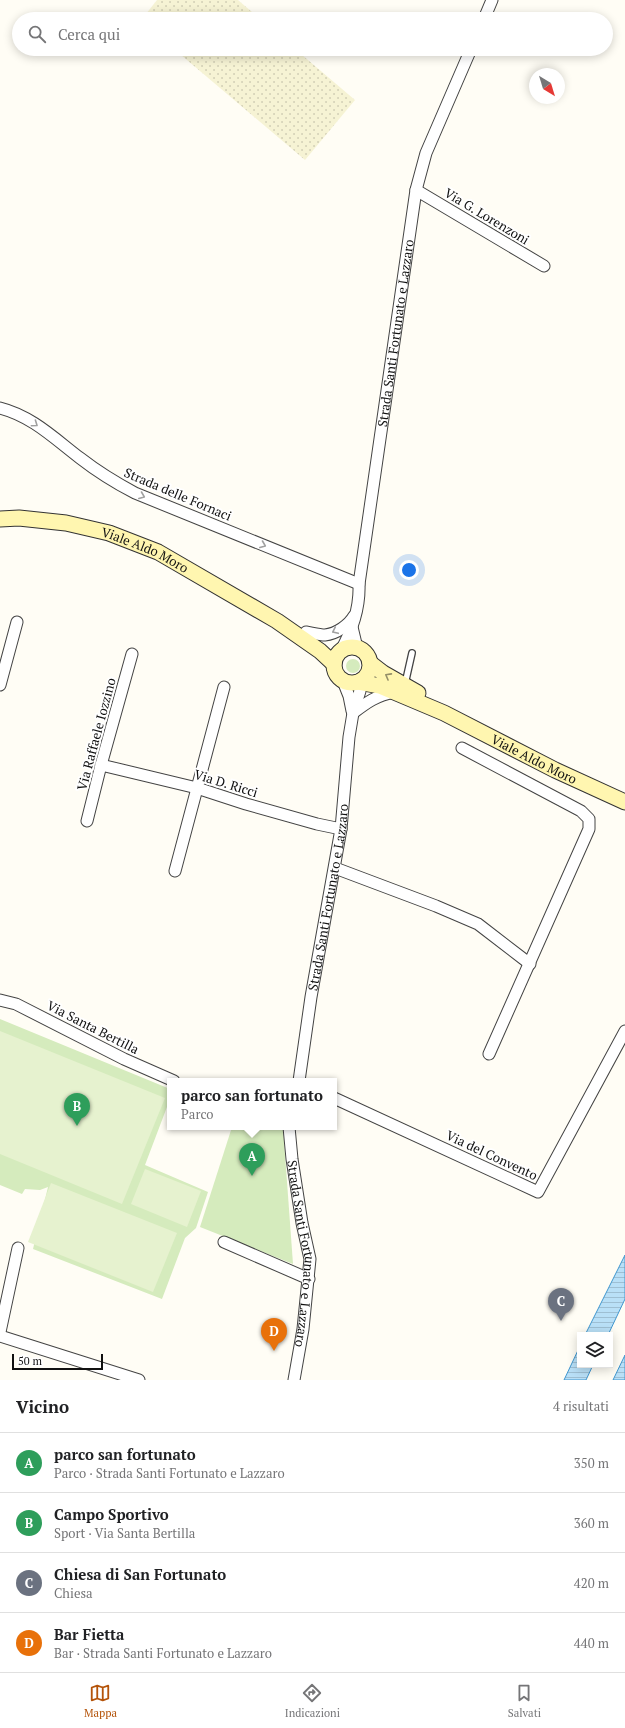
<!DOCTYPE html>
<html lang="it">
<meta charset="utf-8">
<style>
body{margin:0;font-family:"PT Serif",serif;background:#f6f6f6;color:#202124}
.controls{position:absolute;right:12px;bottom:12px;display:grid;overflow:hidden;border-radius:0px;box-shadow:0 2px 10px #0003}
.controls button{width:36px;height:36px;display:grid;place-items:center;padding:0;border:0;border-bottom:1px solid #e0e0e0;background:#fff;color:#202124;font:20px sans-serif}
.compass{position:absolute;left:529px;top:68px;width:36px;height:36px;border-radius:50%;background:#fff;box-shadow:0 2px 10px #0003;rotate:142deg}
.scale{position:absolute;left:12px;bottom:10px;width:91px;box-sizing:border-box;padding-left:4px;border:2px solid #111;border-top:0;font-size:11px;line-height:14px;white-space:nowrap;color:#111;-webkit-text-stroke:3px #fff;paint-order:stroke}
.you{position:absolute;left:409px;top:570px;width:14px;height:14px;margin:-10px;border:3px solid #fff;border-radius:50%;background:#1a73e8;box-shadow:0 0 0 6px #1a73e833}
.badge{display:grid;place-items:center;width:26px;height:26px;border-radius:50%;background:#b45309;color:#fff;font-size:13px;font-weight:700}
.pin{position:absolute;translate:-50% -33px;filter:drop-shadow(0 1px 2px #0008)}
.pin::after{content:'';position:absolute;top:21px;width:14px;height:12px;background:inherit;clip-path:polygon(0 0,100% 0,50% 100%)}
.popup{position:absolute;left:167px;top:1078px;width:170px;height:52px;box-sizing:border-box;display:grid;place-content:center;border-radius:0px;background:#fff;filter:drop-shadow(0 1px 3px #0005);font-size:13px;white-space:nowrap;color:#757577}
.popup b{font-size:15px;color:#202124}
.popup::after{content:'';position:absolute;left:50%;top:100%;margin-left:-8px;border:8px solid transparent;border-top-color:#fff}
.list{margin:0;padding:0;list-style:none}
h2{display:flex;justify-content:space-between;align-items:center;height:52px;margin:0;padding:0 16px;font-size:17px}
h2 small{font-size:13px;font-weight:400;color:#757577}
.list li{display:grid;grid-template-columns:26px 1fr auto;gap:12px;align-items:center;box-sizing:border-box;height:60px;padding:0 16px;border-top:1px solid #e0e0e0}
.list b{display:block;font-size:15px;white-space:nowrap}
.list p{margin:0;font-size:13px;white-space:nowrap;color:#757577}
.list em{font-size:13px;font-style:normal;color:#757577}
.icon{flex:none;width:22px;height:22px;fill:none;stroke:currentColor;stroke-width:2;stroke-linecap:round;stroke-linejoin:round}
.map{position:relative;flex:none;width:625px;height:1380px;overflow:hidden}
.search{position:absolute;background:#fff;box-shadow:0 2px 10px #0003;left:12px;right:12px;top:12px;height:44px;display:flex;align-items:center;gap:10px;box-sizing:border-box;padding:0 14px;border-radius:22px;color:#757577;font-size:15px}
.sheet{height:292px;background:#fff}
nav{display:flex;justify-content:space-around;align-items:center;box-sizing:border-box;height:56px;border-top:1px solid #e0e0e0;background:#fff;font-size:11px;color:#757577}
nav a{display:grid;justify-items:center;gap:2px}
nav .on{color:#b45309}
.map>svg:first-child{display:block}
.farmland{fill:url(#farmland-dots)}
.grass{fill:url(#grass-tufts)}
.park{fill:#d5ebbd}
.pitch{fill:#e6f2cf}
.water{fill:url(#water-rules);stroke:#3f96cf}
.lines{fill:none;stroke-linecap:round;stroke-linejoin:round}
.lane-casing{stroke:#444;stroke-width:8}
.street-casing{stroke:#444;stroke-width:13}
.secondary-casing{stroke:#333;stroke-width:17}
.lane{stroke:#fff;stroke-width:5.5}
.street{stroke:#fff;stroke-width:11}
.secondary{stroke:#fff6b0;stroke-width:15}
.oneway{stroke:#a0a0a0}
.oneway2{stroke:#948f68}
.labels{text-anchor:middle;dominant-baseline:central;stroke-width:4;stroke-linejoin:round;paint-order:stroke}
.street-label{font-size:13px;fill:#111;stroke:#fff}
</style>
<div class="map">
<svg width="625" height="1380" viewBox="0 0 625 1380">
<defs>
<pattern id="farmland-dots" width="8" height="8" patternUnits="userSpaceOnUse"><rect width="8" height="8" fill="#f6f3d4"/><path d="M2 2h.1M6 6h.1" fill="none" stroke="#d2cfb5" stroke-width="1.8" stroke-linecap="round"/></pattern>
<pattern id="grass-tufts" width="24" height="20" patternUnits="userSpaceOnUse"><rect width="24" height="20" fill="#d5ebbd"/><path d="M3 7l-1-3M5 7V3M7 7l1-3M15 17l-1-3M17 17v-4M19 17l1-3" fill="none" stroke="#b6c8a1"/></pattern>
<pattern id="water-rules" width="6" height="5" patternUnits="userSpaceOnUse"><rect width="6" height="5" fill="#b9e0f7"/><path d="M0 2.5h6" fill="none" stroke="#9ebfd3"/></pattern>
</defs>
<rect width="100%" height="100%" fill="#fffdf5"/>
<g class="farmland">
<polygon points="157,0 238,0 260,19 142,19"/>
<polygon points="174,49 295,49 355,100 305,160"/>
</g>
<circle class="grass" cx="353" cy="666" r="7"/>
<g class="park">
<polygon points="0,1019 170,1089 170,1099 145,1165 208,1192 196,1228 185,1238 162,1299 33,1249 48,1187 40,1190 25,1189 22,1194 0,1185"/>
<polygon points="232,1127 283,1127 293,1264 200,1227"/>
</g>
<g class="pitch">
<polygon points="0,1031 165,1098 122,1204 0,1154"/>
<polygon points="145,1169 201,1191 187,1227 131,1204"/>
<polygon points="51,1183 177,1233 153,1292 28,1242"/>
</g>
<g class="water">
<polygon points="625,1255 625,1299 608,1335 585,1335"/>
<polygon points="580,1346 580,1365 593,1365 586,1380 564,1380"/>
<polygon points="625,1355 625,1380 613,1380"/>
</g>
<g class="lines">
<defs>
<polyline id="lane" points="405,684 412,653"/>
<g id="street">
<polyline points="484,19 492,0"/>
<polyline points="416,190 544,266"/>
<path d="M0,408C32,416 55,439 80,458C98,472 116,483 135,493L359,584"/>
<polyline points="352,627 357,648"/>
<path d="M306,632C312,633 320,635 325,635C336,634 349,625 354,616"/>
<path id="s1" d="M340,652C352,631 360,609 359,584L416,190L426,153L471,49"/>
<polyline points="343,681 349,696 352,711"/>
<polyline points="0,685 17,622"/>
<path d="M353,713C366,703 377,695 394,692"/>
<polyline points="462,748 581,811 589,819 589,829 489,1054"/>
<polyline points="101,765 197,788 246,804 317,824 341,829"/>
<polyline points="87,821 101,765 132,654"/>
<polyline points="335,868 436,906 478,924 530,964"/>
<polyline points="175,871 224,687"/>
<polyline points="0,1000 16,1004 124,1059 174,1081"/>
<path id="s2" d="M299,1081L311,997L341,829L349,737L353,713L360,691L358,682"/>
<polyline points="334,1098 538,1192 625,1031"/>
<path id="s3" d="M289,1127L292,1159L302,1223L310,1259L303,1329L294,1380"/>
<polyline points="224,1242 309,1279"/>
<polyline points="0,1332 18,1248"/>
<polyline points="0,1336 139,1380"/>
</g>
<g id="secondary">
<path id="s4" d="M0,519L19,518L66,523L109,533L158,552L277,621L320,651L334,664"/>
<circle cx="352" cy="665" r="18"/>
<polyline points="370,663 383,673 418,693"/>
<path id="s5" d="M358,682L380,686L444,713L555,770L625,802"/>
</g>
</defs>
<use href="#lane" class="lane-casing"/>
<use href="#street" class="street-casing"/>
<use href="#secondary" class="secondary-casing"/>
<use href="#lane" class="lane"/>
<use href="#street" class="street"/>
<use href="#secondary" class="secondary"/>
</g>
<defs><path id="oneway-chevron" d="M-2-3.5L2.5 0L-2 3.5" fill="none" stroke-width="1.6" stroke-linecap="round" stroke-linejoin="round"/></defs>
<g class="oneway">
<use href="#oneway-chevron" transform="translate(35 424) rotate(35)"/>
<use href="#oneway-chevron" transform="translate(142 496) rotate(22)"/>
<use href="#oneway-chevron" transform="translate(263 545) rotate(22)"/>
<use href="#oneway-chevron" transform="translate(335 631) rotate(155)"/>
</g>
<use class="oneway2" href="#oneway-chevron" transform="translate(388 676) rotate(-151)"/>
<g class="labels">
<g class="street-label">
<text transform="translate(487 216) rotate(31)">Via G. Lorenzoni</text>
<text stroke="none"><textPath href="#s1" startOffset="325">Strada Santi Fortunato e Lazzaro</textPath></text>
<text transform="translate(178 494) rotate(23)">Strada delle Fornaci</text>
<text stroke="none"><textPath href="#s4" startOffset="150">Viale Aldo Moro</textPath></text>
<text transform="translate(96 734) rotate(-75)">Via Raffaele Iozzino</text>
<text stroke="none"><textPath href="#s5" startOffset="193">Viale Aldo Moro</textPath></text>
<text transform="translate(226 783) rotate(17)">Via D. Ricci</text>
<text stroke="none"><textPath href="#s2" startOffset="186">Strada Santi Fortunato e Lazzaro</textPath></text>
<text transform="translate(93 1027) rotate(27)">Via Santa Bertilla</text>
<text transform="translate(492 1155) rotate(25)">Via del Convento</text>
<text stroke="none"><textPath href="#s3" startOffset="128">Strada Santi Fortunato e Lazzaro</textPath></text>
</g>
</g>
</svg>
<div class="controls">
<button><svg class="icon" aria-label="layers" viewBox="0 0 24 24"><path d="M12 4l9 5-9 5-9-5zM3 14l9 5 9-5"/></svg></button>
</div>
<svg class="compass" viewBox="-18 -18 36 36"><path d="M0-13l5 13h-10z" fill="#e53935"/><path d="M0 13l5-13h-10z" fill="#757577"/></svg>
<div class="scale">50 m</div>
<div class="you"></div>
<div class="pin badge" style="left:252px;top:1176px;background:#2e9e5b">A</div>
<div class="popup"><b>parco san fortunato</b>Parco</div>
<div class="pin badge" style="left:77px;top:1126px;background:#2e9e5b">B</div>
<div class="pin badge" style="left:561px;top:1321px;background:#6b7280">C</div>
<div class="pin badge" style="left:274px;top:1351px;background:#e8710a">D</div>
<div class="search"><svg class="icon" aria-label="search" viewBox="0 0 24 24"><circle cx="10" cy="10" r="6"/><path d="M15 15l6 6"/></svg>Cerca qui</div>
</div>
<section class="sheet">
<h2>Vicino<small>4 risultati</small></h2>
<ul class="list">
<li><span class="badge" style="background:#2e9e5b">A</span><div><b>parco san fortunato</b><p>Parco · Strada Santi Fortunato e Lazzaro</p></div><em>350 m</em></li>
<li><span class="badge" style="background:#2e9e5b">B</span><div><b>Campo Sportivo</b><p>Sport · Via Santa Bertilla</p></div><em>360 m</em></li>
<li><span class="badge" style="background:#6b7280">C</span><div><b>Chiesa di San Fortunato</b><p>Chiesa</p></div><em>420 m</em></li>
<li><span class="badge" style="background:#e8710a">D</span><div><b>Bar Fietta</b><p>Bar · Strada Santi Fortunato e Lazzaro</p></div><em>440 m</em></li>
</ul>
</section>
<nav>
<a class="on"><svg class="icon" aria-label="map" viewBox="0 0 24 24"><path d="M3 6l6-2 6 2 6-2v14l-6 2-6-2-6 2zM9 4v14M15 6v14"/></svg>Mappa</a>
<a><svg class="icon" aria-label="directions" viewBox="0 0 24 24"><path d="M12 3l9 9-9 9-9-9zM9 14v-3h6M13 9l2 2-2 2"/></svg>Indicazioni</a>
<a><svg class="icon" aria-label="saved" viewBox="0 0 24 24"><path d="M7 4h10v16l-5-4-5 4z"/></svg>Salvati</a>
</nav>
